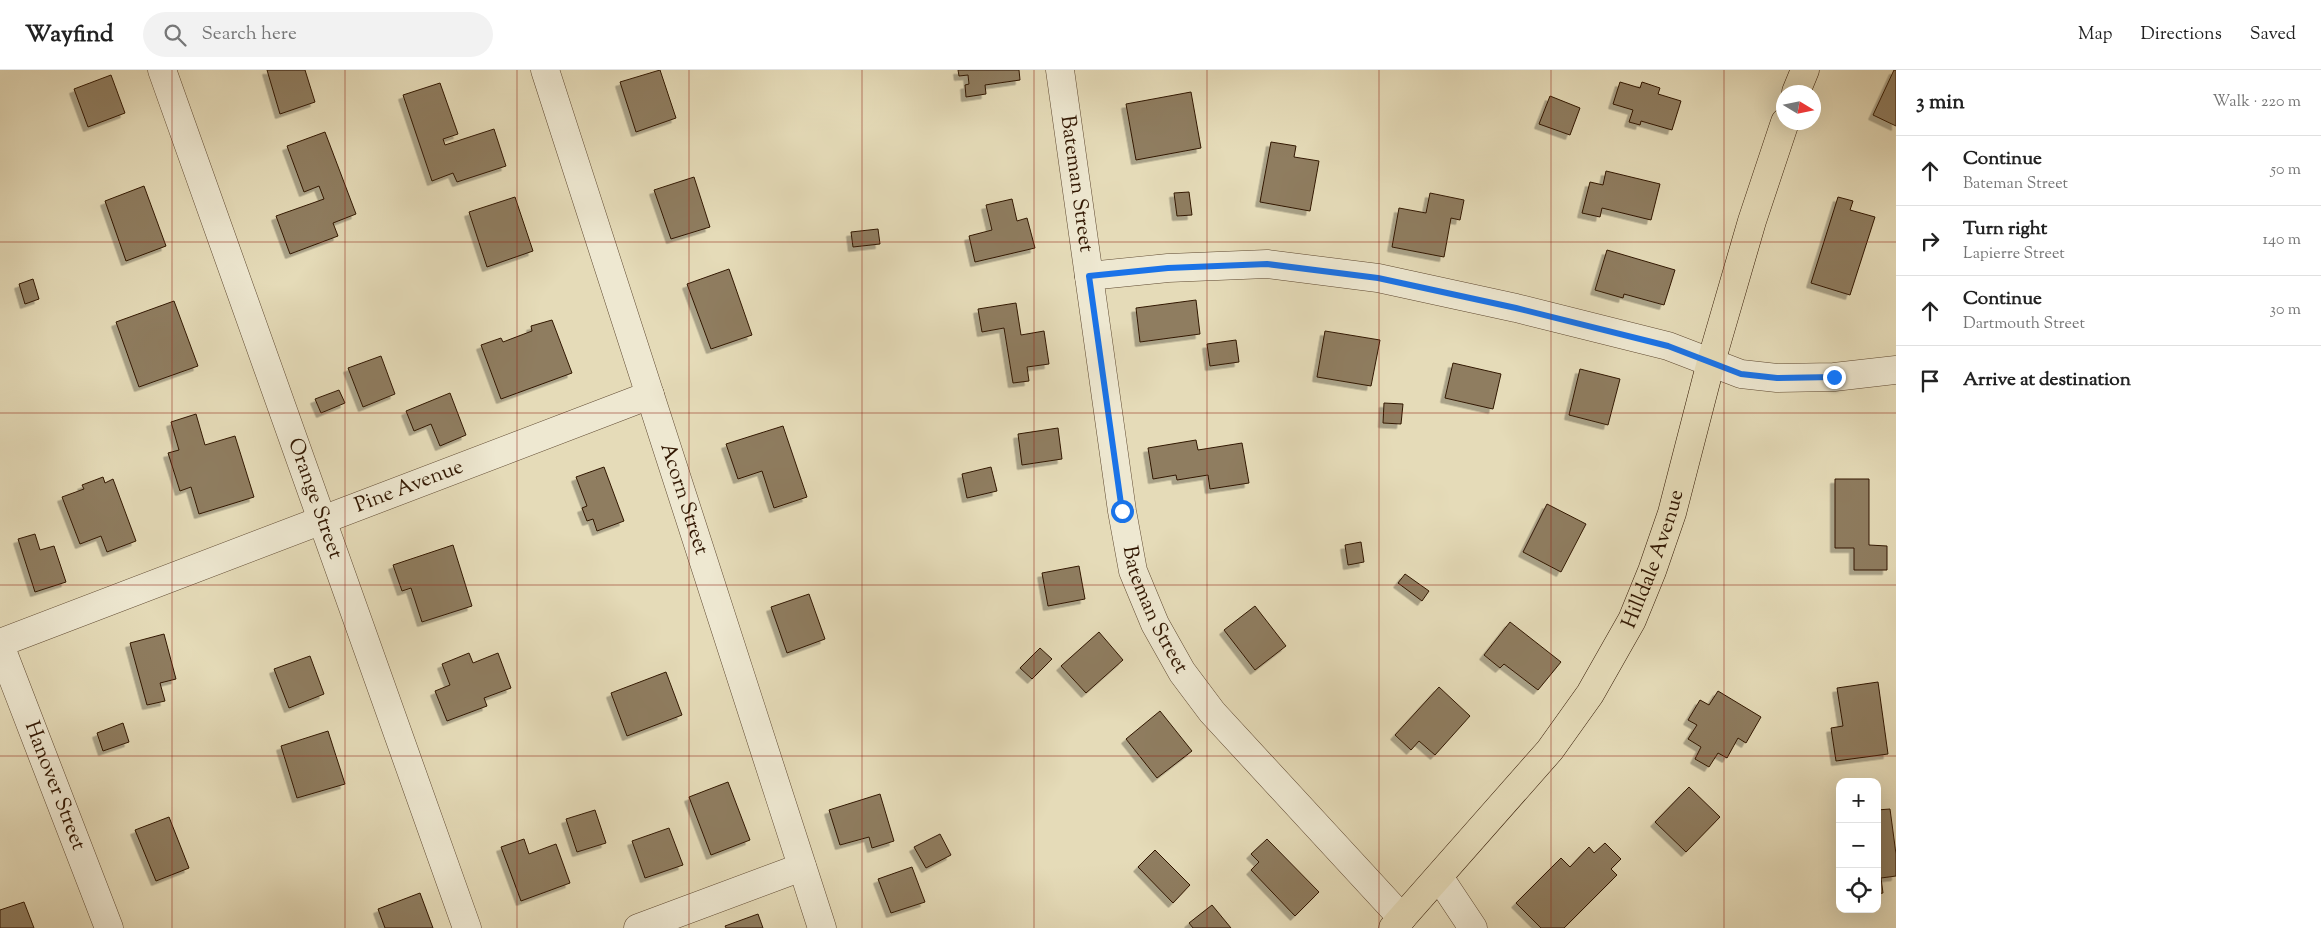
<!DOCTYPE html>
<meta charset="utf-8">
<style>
body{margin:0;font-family:"Sorts Mill Goudy",serif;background:#f2f2f2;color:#222}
.controls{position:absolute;right:15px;bottom:15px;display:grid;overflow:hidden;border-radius:10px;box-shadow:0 5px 20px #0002}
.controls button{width:45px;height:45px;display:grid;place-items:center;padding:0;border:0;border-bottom:1px solid #e0e0e0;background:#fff;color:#222;font:25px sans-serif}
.compass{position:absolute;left:1776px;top:15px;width:45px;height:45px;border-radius:50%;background:#fff;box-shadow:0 5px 20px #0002;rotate:100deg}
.stop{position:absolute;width:15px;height:15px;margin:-11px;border:4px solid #1a73e8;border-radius:50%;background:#fff}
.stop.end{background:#1a73e8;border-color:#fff;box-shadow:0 1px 5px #0008}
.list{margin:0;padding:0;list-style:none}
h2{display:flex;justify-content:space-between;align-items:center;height:65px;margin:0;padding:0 20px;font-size:21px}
h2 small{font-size:16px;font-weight:400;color:#767676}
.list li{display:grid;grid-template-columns:32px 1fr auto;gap:15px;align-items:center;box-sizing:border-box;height:70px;padding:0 20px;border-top:1px solid #e0e0e0}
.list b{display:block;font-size:19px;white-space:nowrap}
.list p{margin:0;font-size:16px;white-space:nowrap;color:#767676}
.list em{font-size:16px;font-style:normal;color:#767676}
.icon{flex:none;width:28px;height:28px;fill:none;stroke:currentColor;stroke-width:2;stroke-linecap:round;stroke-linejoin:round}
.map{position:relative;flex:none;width:1896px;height:858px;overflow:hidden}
header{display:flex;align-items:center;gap:30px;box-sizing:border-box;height:70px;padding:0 25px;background:#fff;border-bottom:1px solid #e0e0e0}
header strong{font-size:24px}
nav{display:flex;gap:28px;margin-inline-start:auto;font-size:18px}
.search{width:350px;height:45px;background:#f2f2f2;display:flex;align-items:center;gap:12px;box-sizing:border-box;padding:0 18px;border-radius:28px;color:#767676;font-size:19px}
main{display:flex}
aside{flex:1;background:#fff}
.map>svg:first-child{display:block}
.building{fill:#8f7d61;stroke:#311702;filter:url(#shadow)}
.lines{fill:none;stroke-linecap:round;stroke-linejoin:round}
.minor-casing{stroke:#5e4830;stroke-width:29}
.major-casing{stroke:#311702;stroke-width:29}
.minor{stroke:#eee8d1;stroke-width:28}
.major{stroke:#e5dbb8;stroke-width:28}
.route{stroke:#1a73e8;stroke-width:6}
.grid{fill:none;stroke:#8f2418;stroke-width:1;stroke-opacity:0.55}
.labels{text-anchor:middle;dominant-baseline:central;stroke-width:5;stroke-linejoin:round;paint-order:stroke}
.street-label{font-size:21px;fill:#311702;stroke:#eee8d1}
</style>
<header>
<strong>Wayfind</strong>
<div class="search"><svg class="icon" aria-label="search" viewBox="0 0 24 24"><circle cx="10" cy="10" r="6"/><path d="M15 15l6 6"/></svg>Search here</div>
<nav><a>Map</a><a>Directions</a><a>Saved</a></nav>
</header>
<main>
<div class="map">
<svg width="1896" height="858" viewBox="0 0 1896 858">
<defs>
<filter id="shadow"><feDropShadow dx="-4.5" dy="4.5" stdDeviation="0" flood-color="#0004"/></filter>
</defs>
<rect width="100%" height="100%" fill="#e5dbb8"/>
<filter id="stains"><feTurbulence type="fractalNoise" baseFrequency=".004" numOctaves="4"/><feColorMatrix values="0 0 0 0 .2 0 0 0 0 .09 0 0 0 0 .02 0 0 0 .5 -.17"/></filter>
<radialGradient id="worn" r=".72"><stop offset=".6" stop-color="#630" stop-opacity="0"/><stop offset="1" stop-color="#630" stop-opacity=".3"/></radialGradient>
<g class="building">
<polygon points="267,0 305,0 315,32 280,44"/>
<polygon points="660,0 676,48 636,62 620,12"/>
<polygon points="958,0 1019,0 1020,10 985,15 986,24 966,27 965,15 969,14 968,5 959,6"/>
<polygon points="1894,0 1896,0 1896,56 1873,45"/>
<polygon points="111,5 125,43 88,57 74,19"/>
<polygon points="1620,12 1640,18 1642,12 1660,18 1658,24 1681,31 1672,60 1641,51 1640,55 1629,52 1633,40 1613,34"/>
<polygon points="440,13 458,64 443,69 445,75 494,59 506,96 457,112 453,103 432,111 403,25"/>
<polygon points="1191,22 1201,78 1136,90 1126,34"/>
<polygon points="1550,26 1580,38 1570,65 1539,54"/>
<polygon points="325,62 356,144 333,153 338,166 290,184 276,146 324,129 319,116 304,122 287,76"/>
<polygon points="1271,72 1296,76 1294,87 1319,91 1310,141 1260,132"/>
<polygon points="1606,101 1660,114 1651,150 1602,138 1600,147 1582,143 1590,112 1603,115"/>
<polygon points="694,107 710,157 671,169 654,120"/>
<polygon points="144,116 166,176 126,191 105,131"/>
<polygon points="1189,122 1192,145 1177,146 1174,123"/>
<polygon points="1430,123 1464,130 1460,150 1451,148 1444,187 1392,177 1399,138 1426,143"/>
<polygon points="515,127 533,181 487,197 469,142"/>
<polygon points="1838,127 1853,131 1850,140 1875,147 1850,225 1811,213"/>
<polygon points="1012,129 1017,151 1027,148 1035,178 975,192 969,166 992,160 986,135"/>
<polygon points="878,159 880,174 853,177 851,162"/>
<polygon points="1607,180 1675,200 1664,235 1624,224 1623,228 1595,220"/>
<polygon points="729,199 752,265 711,279 687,214"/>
<polygon points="33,209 39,229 25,234 19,214"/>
<polygon points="1196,230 1200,264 1140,272 1136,238"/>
<polygon points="174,231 198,296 139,317 116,252"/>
<polygon points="1016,233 1021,265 1044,261 1049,294 1027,297 1029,311 1013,313 1004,258 982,262 978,239"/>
<polygon points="552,250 572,303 501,329 481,275 501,268 503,272 532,261 531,256"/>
<polygon points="1325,261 1380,270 1371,316 1317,307"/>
<polygon points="1236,270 1239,292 1210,296 1207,274"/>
<polygon points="381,286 395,324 363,337 348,298"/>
<polygon points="1453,293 1501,304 1493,339 1445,328"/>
<polygon points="1580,299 1620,309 1608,355 1569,345"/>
<polygon points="339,320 345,333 321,343 315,329"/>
<polygon points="450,323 466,365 440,376 431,354 414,361 406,341"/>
<polygon points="1384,333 1403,334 1401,354 1383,353"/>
<polygon points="196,344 205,375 235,366 254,427 199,444 191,417 180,421 168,383 179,380 171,352"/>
<polygon points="783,356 807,427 774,438 762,401 738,409 726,374"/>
<polygon points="1058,358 1062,389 1022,395 1018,364"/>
<polygon points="1196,370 1198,380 1242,373 1249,413 1210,419 1208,405 1177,410 1176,405 1153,409 1148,378"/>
<polygon points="604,397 624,451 597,461 593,449 587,451 582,438 587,436 576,407"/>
<polygon points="991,397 997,421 967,428 962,404"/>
<polygon points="103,407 105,413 113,409 136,471 107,482 101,466 80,474 62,427 84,419 82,415"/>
<polygon points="1835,409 1869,409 1869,475 1887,476 1887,500 1854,500 1854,478 1835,478"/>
<polygon points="1547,434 1586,454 1561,502 1523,482"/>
<polygon points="35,464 40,480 54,476 66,512 35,522 18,469"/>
<polygon points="1361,472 1364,492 1348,495 1345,475"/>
<polygon points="453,475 472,536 422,552 411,518 402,521 393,495"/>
<polygon points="1079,496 1085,529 1048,536 1042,503"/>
<polygon points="1405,504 1429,521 1422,531 1398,513"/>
<polygon points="809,524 825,569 787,583 771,537"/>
<polygon points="1255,536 1286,576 1255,600 1224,560"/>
<polygon points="1510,552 1561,592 1538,620 1504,594 1500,598 1484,585"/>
<polygon points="1099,562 1123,590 1086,623 1061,596"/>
<polygon points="164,564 176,609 160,613 165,631 147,635 130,573"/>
<polygon points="1040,578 1052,589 1032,609 1020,598"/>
<polygon points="469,583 473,593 498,583 511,618 484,628 487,636 447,651 435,621 450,615 442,594"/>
<polygon points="310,586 324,624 289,638 274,599"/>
<polygon points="666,602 682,645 627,666 611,623"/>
<polygon points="1878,612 1888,684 1836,691 1831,658 1843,656 1837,618"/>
<polygon points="1439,617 1470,646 1435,685 1419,671 1411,680 1395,665"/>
<polygon points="1718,621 1761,647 1746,673 1738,668 1727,688 1718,683 1709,697 1695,689 1701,677 1688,669 1697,655 1688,650 1700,630 1709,635"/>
<polygon points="1160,641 1192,681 1157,708 1126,669"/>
<polygon points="123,653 129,672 103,681 97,663"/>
<polygon points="328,661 345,714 297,728 281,676"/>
<polygon points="728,712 750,770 711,785 689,727"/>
<polygon points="1689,717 1720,747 1686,782 1655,752"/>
<polygon points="880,724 894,771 872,778 869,767 840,775 829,740"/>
<polygon points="1890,739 1896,784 1896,806 1881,808 1883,823 1877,824 1877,740"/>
<polygon points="595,740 606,773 577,782 566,749"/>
<polygon points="169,747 189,798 156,811 135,760"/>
<polygon points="669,758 683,795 645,808 632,771"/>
<polygon points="940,764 951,785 926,798 914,777"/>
<polygon points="524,769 529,784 556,774 570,813 521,831 501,777"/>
<polygon points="1267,769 1319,822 1295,846 1251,800 1259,792 1251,784"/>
<polygon points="1605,773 1621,789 1611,799 1617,805 1564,858 1541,858 1516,833 1561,788 1570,797 1589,777 1594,783"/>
<polygon points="1155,780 1190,815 1173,833 1138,797"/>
<polygon points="912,797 925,832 891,843 878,809"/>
<polygon points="420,823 433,858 385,858 378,839"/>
<polygon points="24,832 34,858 0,858 0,840"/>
<polygon points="1212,835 1231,858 1193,858 1189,853"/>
<polygon points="758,844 763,858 726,858 725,856"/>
</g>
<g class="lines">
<defs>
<g id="minor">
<path id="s1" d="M162,0L467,858"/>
<path id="s2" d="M545,0L822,858"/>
<path id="s3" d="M1060,0L1122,441L1133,501L1155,554L1182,602L1212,642L1402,848"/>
<polyline points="1089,206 1168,198 1267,194 1378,208 1516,238 1668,276 1741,304 1777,308 1834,307 1896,300"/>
<path id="s4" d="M0,573L650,325"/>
<path id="s5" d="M0,575L109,858"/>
<polyline points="1439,807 1473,858"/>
<polyline points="638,858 802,797"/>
</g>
<g id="major">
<polyline points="1796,22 1805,0"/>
<path id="s6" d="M1393,858L1550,680L1590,624L1632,550L1652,501L1672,443L1711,292L1752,151L1785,52"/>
</g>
</defs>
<use href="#minor" class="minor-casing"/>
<use href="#major" class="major-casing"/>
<use href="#minor" class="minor"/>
<use href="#major" class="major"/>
</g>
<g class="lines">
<polyline class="route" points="1122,441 1089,206 1168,198 1267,194 1378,208 1516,238 1668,276 1741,304 1777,308 1834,307"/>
</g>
<path class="grid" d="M172,0V858M345,0V858M517,0V858M689,0V858M862,0V858M1034,0V858M1207,0V858M1379,0V858M1551,0V858M1724,0V858M0,172H1896M0,343H1896M0,515H1896M0,686H1896"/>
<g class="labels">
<g class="street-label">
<text stroke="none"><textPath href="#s3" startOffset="115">Bateman Street</textPath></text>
<text stroke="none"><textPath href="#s4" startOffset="438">Pine Avenue</textPath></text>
<text stroke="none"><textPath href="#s1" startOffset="455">Orange Street</textPath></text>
<text stroke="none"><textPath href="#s2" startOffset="451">Acorn Street</textPath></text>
<text stroke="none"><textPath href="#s6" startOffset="456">Hilldale Avenue</textPath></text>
<text stroke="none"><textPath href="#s3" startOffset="550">Bateman Street</textPath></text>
<text stroke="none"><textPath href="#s5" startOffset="151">Hanover Street</textPath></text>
</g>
</g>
<rect width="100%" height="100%" filter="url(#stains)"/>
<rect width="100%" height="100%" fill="url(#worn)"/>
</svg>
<div class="controls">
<button>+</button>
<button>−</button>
<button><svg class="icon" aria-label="locate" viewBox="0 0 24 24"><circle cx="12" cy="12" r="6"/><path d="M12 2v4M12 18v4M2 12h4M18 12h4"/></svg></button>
</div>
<svg class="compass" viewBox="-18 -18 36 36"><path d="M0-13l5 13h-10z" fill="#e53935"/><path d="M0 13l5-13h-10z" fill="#767676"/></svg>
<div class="stop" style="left:1122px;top:441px"></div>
<div class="stop end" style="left:1834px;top:307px"></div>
</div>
<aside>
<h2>3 min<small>Walk · 220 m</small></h2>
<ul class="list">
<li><svg class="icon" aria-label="ahead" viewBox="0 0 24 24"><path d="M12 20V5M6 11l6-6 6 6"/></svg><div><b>Continue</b><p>Bateman Street</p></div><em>50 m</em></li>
<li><svg class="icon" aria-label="right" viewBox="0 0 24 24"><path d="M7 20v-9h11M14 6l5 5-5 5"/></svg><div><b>Turn right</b><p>Lapierre Street</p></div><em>140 m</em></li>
<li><svg class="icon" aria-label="ahead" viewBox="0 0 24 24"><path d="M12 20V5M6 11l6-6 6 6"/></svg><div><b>Continue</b><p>Dartmouth Street</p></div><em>30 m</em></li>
<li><svg class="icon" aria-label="arrive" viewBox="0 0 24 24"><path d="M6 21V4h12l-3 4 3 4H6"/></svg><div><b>Arrive at destination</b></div></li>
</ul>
</aside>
</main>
